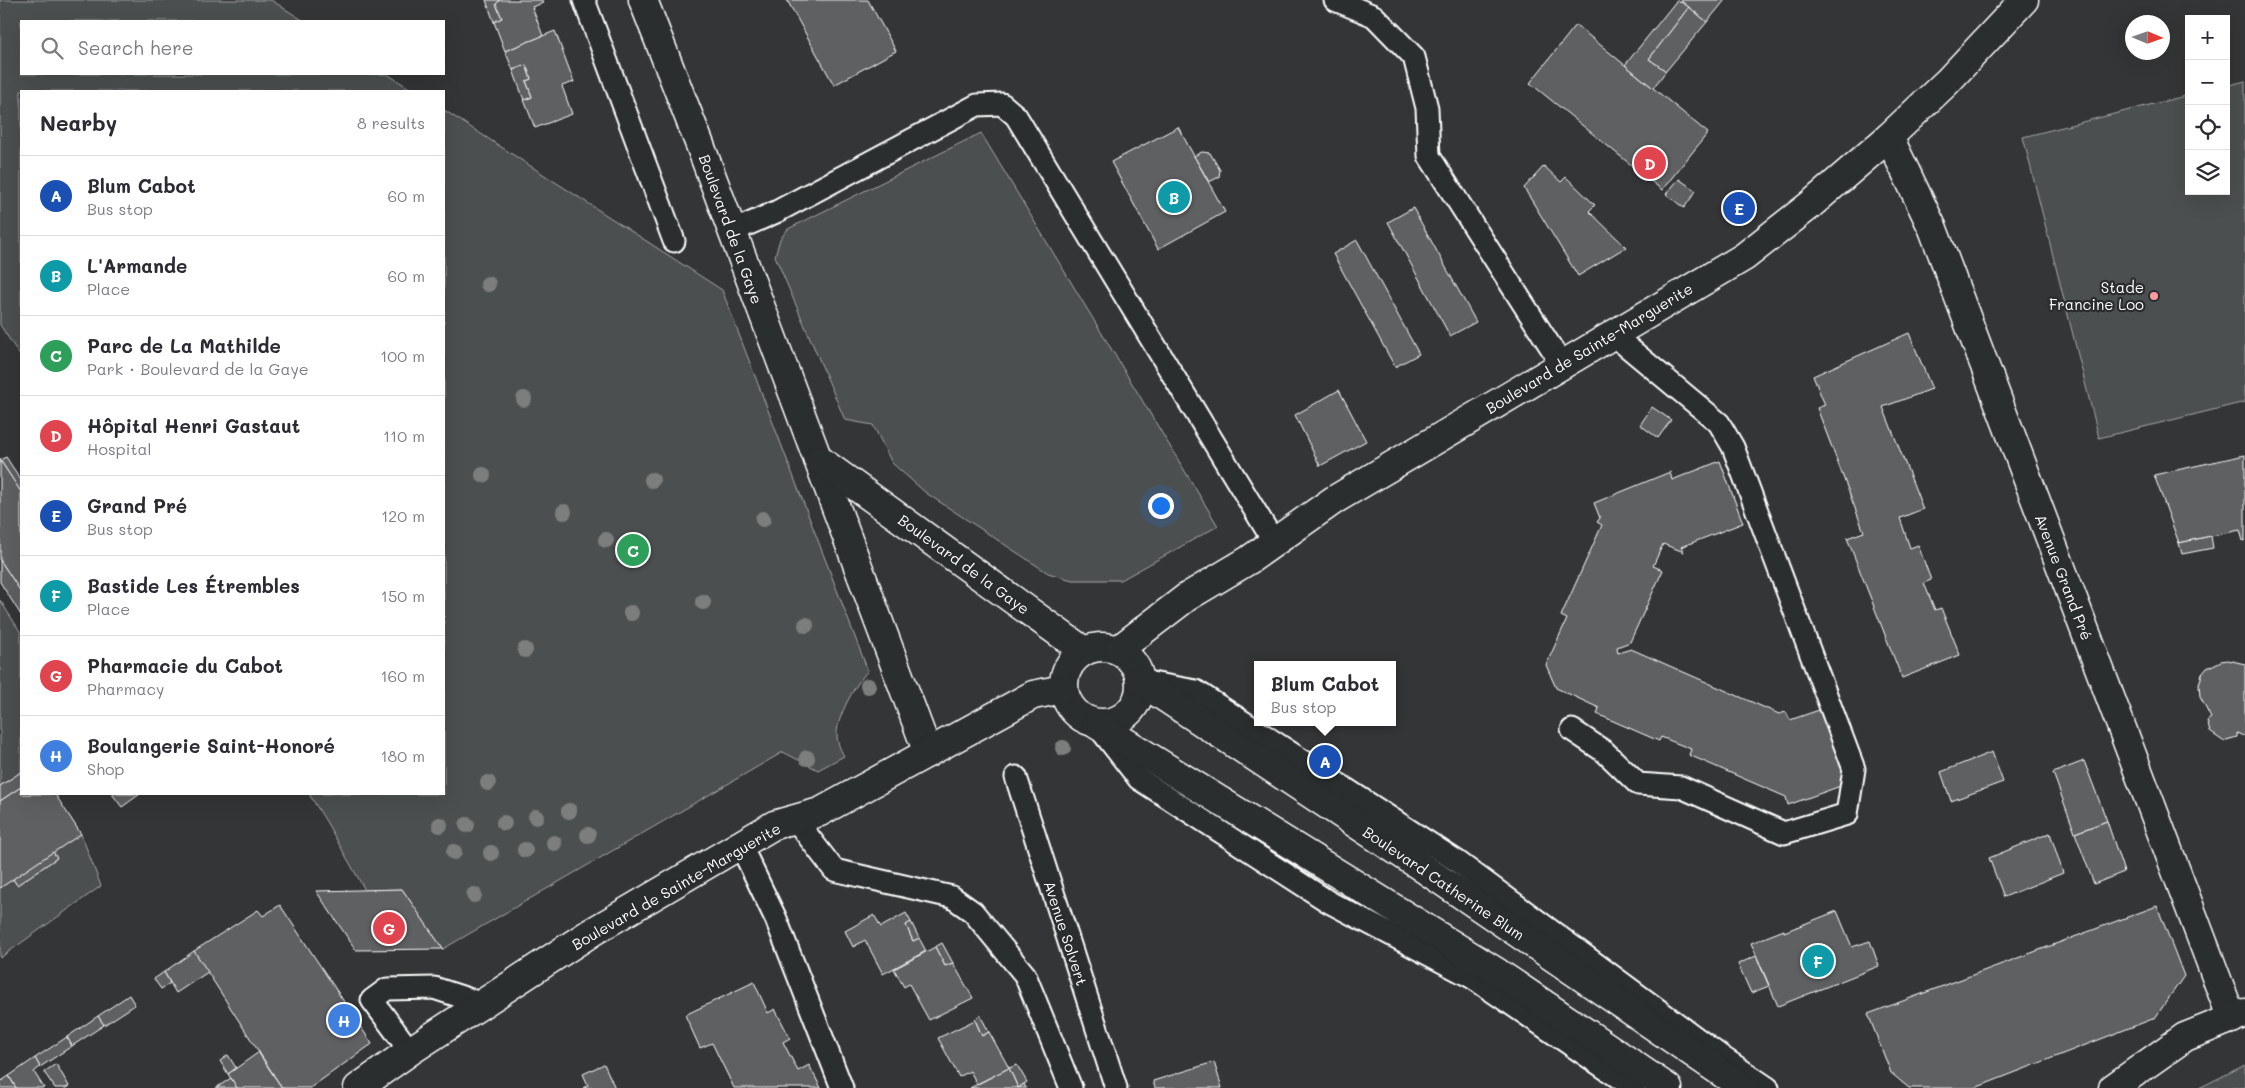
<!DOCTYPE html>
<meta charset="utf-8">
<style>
body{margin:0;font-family:Mali,sans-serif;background:#f2f2f3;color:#2b2b33}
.controls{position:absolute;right:15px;top:15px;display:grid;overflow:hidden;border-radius:0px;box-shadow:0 5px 20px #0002}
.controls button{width:45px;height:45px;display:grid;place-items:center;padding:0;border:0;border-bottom:1px solid #e1e1e2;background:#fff;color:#2b2b33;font:25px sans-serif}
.compass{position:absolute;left:2125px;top:15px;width:45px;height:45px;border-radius:50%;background:#fff;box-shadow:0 5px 20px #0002;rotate:92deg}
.you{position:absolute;left:1160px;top:505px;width:18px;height:18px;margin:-12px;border:4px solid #fff;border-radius:50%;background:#1a73e8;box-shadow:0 0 0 8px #1a73e833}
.badge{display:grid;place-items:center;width:32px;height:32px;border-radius:50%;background:#8a5d65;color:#fff;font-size:16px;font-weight:700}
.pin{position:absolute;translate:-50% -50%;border:2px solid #fff;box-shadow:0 1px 5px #0006}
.popup{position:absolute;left:1254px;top:661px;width:142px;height:65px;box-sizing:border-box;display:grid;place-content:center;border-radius:0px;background:#fff;filter:drop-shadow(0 1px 4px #0005);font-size:16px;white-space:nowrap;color:#7c7c81}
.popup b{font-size:19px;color:#2b2b33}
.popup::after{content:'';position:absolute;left:50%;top:100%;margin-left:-10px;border:10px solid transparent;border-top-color:#fff}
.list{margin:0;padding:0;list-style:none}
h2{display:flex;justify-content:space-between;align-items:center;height:65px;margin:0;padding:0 20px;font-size:21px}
h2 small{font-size:16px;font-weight:400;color:#7c7c81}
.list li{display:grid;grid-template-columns:32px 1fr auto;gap:15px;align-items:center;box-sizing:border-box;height:80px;padding:0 20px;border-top:1px solid #e1e1e2}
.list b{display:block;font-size:19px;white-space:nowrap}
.list p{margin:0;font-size:16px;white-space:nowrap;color:#7c7c81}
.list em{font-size:16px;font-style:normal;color:#7c7c81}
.icon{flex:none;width:28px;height:28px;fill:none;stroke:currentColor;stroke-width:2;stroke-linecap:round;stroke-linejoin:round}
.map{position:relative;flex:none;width:2245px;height:1088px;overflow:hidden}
.search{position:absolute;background:#fff;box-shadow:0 5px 20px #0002;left:20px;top:20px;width:425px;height:55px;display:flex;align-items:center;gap:12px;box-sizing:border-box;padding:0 18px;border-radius:0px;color:#7c7c81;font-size:19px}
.panel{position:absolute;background:#fff;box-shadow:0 5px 20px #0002;left:20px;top:90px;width:425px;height:705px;border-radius:0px}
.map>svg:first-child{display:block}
.green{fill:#4c4f50;stroke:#a6a7a8}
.building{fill:#5f6162;stroke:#fff}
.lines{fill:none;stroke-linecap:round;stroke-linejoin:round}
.service-casing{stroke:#fff;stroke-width:25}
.minor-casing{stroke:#fff;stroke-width:31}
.tertiary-casing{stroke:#fff;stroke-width:31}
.service{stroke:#2a2d2e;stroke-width:21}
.minor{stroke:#2a2d2e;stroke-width:28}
.tertiary{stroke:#2a2d2e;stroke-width:28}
.tree{fill:#7c7e7e}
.poi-dot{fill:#ff9aa2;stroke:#2a2d2e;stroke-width:2}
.labels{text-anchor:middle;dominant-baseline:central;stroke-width:4.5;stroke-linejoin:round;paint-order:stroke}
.street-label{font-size:15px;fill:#fff;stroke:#2a2d2e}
.poi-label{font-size:15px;fill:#fff;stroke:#2a2d2e;text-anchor:end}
</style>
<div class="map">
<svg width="2245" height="1088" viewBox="0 0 2245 1088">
<rect width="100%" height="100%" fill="#333536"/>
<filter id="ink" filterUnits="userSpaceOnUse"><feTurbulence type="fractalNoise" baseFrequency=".02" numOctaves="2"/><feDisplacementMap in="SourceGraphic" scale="10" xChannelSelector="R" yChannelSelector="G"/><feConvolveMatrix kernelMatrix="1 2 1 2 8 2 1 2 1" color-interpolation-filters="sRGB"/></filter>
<g filter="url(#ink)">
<g class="green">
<polygon points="0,0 271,0 304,21 21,21 21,74 387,74 414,91 21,91 21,357 0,325"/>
<polygon points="2245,81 2245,402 2099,438 2023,137 2189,95 2189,191 2226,191 2226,86"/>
<path d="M444,110L722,290L868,671C856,682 837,717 837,734C837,742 840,749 844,756L818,770L783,752L443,949L402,889L365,890L327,823L309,794H444Z"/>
<polygon points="981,133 1218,526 1121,580 1072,580 1048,573 926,493 892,463 873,425 845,420 775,256 780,239 788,229"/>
<polygon points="0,600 21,633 21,772 0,786"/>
<polygon points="81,834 101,886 0,958 0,888 13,879 17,885 57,858 53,852"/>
<polygon points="2245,1065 2245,1088 2199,1088"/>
</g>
<g class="building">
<polygon points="486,0 500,0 496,4 502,18 494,22"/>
<polygon points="500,0 542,0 543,3 532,7 543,36 505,51 494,22 502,18 496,4"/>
<polygon points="787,0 868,0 896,51 834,85"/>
<polygon points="1677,0 1689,7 1649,59 1666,71 1653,88 1625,65"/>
<polygon points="1680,0 1725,0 1707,22"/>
<polygon points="1689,7 1707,22 1666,71 1649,59"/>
<polygon points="1576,25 1708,133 1662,190 1530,83"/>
<polygon points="555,31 574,82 562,86 572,114 535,128 524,100 532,97 526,81 531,79 526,65 513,70 505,51"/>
<polygon points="526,65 531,79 526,81 532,97 524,100 513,70"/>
<polygon points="1178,127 1225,212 1158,249 1111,162"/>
<polygon points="1202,152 1210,153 1220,170 1219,177 1209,182 1194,156"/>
<polygon points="1544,166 1561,182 1566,177 1595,205 1589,211 1626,247 1578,276 1524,188"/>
<polygon points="1679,179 1696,191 1684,208 1666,194"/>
<polygon points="1413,208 1476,322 1450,336 1388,222"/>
<polygon points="1357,240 1419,354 1395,367 1333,254"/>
<polygon points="1909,333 1932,389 1883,407 1923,509 1900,518 1910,548 1918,545 1931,580 1924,583 1935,610 1941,608 1960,655 1902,678 1847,538 1864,532 1817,408 1825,405 1813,376"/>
<polygon points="1339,390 1366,441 1320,466 1295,415"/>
<polygon points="1652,407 1671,420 1658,438 1640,425"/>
<polygon points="2245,455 2245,540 2243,541 2240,530 2179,543 2154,475"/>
<polygon points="6,457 21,480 21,492 0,460"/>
<polygon points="0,460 21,492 21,592 0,560"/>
<polygon points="1720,461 1743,523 1681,547 1684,552 1663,544 1653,566 1663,570 1630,642 1617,647 1618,653 1631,649 1779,714 1786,712 1790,720 1822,709 1849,783 1788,805 1786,797 1689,755 1691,749 1661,737 1659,741 1597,714 1599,708 1556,688 1546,665 1567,619 1561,616 1602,525 1597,522 1600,518 1594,503 1670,472 1672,480"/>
<polygon points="2211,536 2213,548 2182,554 2179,543"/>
<polygon points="0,560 21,592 21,615 0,582"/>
<polygon points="2228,660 2245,664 2245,737 2237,733 2237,737 2223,741 2210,732 2207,721 2211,718 2200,697 2199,685 2202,674 2207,668 2221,661"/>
<polygon points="1992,752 2003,782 1951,801 1941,772"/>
<polygon points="2084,761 2107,821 2075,833 2053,773"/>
<polygon points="21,772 21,787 0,801 0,786"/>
<polygon points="21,787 21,794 55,794 81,834 0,888 0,801"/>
<polygon points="112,794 140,794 122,807"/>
<polygon points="2107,821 2124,872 2094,884 2075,833"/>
<polygon points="2050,833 2063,873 2004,897 1989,858"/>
<polygon points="53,852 57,858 17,885 13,879"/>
<polygon points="402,889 443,949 356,950 316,891"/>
<polygon points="280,905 372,1044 310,1088 282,1088 194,951 258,910 263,916"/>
<polygon points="2157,906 2184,976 2155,1018 1975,1088 1909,1088 1891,1073 1868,1014"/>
<polygon points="1837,911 1852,947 1870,941 1879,966 1778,1006 1751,943 1784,930 1784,932"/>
<polygon points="906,913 911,922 906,925 913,941 919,938 926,951 883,974 865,940 853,947 845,931 874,915 881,927"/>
<polygon points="911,922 919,938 913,941 906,925"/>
<polygon points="942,943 953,963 945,966 935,947"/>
<polygon points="935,947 945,966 953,963 973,998 929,1020 909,984 904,987 894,969"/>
<polygon points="194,951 208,972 176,993 164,972"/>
<polygon points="1756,956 1769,986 1751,993 1738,964"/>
<polygon points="164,972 170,983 161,989 154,979"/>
<polygon points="754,982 768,1013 775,1009 790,1038 783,1042 798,1071 809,1065 821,1088 734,1088 712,1043 700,1048 685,1015"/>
<polygon points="129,995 135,1005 104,1025 98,1016"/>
<polygon points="980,1015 989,1032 982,1036 975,1020"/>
<polygon points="98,1016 104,1025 72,1046 67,1037"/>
<polygon points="975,1020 982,1036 989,1032 1009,1068 977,1084 970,1071 959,1077 938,1038"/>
<polygon points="67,1037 72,1046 40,1067 35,1058"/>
<polygon points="259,1052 260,1055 282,1088 237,1088 228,1074"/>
<polygon points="228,1055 236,1068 228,1074 220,1061"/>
<polygon points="35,1058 40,1067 34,1072 44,1088 16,1088 9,1076"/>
<polygon points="1214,1062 1222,1088 1155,1088 1153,1081"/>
<polygon points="56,1064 69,1086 66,1088 55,1088 44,1072"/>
<polygon points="604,1064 615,1088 583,1088 588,1085 583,1074"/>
<polygon points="1017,1065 1027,1082 1018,1088 1009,1068"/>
<polygon points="1009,1068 1018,1088 1024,1084 1026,1088 970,1088"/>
<polygon points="9,1076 16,1088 0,1088 0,1082"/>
<polygon points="231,1078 237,1088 216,1088"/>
</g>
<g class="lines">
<defs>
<g id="service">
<polyline points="584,0 674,241"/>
<polyline points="1335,0 1374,16 1414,57 1427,108 1429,156 1554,352 1560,366"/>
<polyline points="733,231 776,212 977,105 1002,104 1016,116 1274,542"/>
<polyline points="1146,682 1196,691 1458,862 1722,1057 1768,1088"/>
<polyline points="1572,730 1605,752 1638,784 1681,787 1784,833 1847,814 1854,769 1733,447 1719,423 1612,334"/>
<polyline points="1104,734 1139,779 1329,902 1473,978 1634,1088"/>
<polyline points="1016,777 1116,1088"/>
<polyline points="795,819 834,870 952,897 973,912 1025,975 1071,1088"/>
<polyline points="741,846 776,919 842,1088"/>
<polyline points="410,1051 372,1000 387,989 434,988 483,1004"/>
</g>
<g id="minor">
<polyline points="643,0 700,145 928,753"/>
<polyline points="1889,137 1933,229 2232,1019"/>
<polyline points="818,459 1084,651"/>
<polyline points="2113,1088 2185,1037 2245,1013"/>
</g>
<g id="tertiary">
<circle cx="1102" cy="685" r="38"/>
<polyline points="1118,650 1187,597 1249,560 1334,500 1744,257 1809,206 1889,137 1947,82 2024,0"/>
<polyline points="1140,681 1417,864 1744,1088"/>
<polyline points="1096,724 1498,973 1668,1088"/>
<polyline points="358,1088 410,1051 592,932 774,825 820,812 1033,695 1063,689"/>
</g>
</defs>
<use href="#service" class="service-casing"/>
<use href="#minor" class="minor-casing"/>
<use href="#tertiary" class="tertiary-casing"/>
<use href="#service" class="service"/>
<use href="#minor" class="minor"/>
<use href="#tertiary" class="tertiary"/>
</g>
<g class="tree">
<circle cx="488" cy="284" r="8"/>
<circle cx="524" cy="399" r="8"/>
<circle cx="483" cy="475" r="8"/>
<circle cx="652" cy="480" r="8"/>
<circle cx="564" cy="512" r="8"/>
<circle cx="763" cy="519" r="8"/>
<circle cx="606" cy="540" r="8"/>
<circle cx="703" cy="602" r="8"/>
<circle cx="631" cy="613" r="8"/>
<circle cx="806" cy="625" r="8"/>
<circle cx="525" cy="650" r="8"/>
<circle cx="868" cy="686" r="8"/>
<circle cx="1063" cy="748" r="8"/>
<circle cx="807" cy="758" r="8"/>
<circle cx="488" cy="783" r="8"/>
<circle cx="569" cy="811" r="8"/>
<circle cx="536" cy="817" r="8"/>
<circle cx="504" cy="823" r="8"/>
<circle cx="440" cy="825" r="8"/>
<circle cx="467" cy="825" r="8"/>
<circle cx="588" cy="835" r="8"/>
<circle cx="554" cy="843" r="8"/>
<circle cx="525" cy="850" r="8"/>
<circle cx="454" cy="852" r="8"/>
<circle cx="491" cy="853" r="8"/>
<circle cx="474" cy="895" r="8"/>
</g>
</g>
<circle class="poi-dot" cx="2154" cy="296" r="5"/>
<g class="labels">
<g class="street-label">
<text transform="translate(731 229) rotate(70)">Boulevard de la Gaye</text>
<text transform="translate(1589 348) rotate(-31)">Boulevard de Sainte-Marguerite</text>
<text transform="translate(964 564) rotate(36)">Boulevard de la Gaye</text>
<text transform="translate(2064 577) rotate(69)">Avenue Grand Pré</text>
<text transform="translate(1444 883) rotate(34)">Boulevard Catherine Blum</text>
<text transform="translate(676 886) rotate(-30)">Boulevard de Sainte-Marguerite</text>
<text transform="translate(1066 933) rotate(72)">Avenue Solvert</text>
</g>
<g class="poi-label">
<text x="2144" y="287">Stade<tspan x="2144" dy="17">Francine Loo</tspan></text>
</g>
</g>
</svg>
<div class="controls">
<button>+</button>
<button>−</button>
<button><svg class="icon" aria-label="locate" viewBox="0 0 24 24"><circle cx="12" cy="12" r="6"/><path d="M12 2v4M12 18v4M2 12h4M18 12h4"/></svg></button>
<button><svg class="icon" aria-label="layers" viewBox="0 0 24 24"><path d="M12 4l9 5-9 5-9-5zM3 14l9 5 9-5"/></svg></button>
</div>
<svg class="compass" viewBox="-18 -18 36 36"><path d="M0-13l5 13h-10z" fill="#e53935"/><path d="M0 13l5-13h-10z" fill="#7c7c81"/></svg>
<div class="you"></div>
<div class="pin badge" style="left:1325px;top:761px;background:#1a4fb4">A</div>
<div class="popup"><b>Blum Cabot</b>Bus stop</div>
<div class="pin badge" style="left:1174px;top:197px;background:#0f9aa8">B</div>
<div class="pin badge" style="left:633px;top:550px;background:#2e9e5b">C</div>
<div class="pin badge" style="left:1650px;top:163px;background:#e0444e">D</div>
<div class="pin badge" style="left:1739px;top:208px;background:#1a4fb4">E</div>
<div class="pin badge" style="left:1818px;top:961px;background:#0f9aa8">F</div>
<div class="pin badge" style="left:389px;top:928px;background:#e0444e">G</div>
<div class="pin badge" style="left:344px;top:1020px;background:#3f7fe0">H</div>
<div class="search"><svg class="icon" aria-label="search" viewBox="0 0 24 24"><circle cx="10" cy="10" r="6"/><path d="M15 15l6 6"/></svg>Search here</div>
<section class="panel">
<h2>Nearby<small>8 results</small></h2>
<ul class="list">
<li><span class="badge" style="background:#1a4fb4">A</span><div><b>Blum Cabot</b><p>Bus stop</p></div><em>60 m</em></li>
<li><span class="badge" style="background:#0f9aa8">B</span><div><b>L'Armande</b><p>Place</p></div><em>60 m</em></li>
<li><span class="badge" style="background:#2e9e5b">C</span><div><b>Parc de La Mathilde</b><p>Park · Boulevard de la Gaye</p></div><em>100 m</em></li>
<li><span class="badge" style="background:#e0444e">D</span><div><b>Hôpital Henri Gastaut</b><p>Hospital</p></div><em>110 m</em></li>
<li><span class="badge" style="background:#1a4fb4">E</span><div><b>Grand Pré</b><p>Bus stop</p></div><em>120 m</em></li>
<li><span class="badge" style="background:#0f9aa8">F</span><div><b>Bastide Les Étrembles</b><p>Place</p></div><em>150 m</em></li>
<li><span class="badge" style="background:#e0444e">G</span><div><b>Pharmacie du Cabot</b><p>Pharmacy</p></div><em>160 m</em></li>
<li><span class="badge" style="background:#3f7fe0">H</span><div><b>Boulangerie Saint-Honoré</b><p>Shop</p></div><em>180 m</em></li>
</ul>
</section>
</div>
